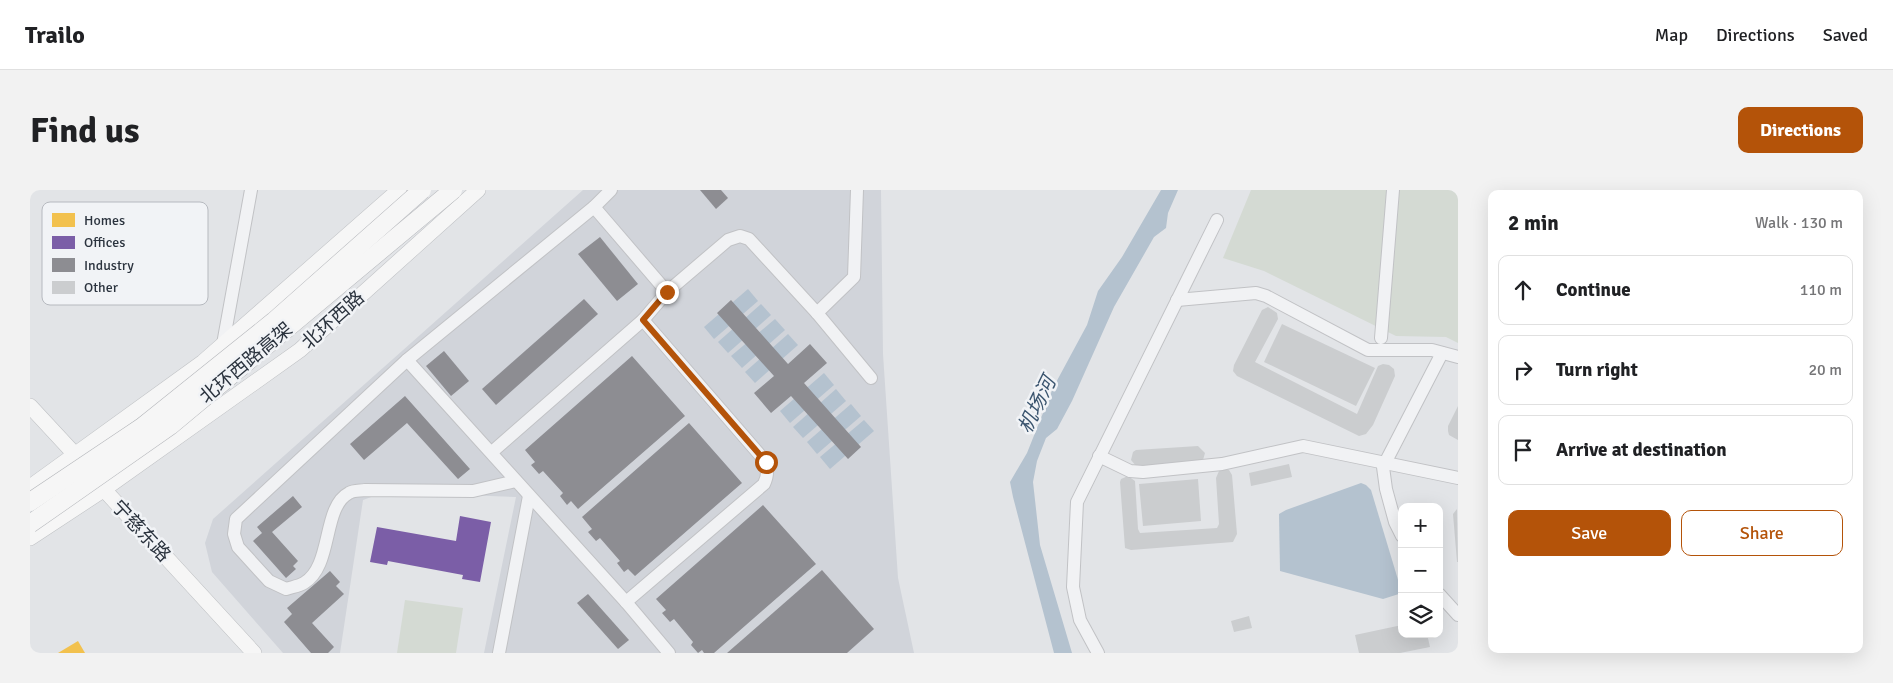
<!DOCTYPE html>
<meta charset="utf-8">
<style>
body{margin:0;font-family:Signika,"Noto Sans SC",sans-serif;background:#f2f2f2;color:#202124}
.controls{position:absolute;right:15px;bottom:15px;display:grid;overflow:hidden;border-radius:10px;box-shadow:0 5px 20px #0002}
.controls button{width:45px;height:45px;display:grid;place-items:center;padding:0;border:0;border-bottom:1px solid #e0e0e0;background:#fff;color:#202124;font:25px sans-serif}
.stop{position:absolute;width:15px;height:15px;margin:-11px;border:4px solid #b45309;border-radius:50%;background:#fff}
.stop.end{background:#b45309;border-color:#fff;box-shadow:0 1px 5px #0008}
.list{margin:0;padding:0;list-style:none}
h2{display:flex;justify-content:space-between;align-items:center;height:65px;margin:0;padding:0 20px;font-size:21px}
h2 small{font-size:16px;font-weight:400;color:#757577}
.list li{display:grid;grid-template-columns:32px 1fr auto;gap:15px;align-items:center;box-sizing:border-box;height:70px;margin:0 10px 10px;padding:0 10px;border:1px solid #e0e0e0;border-radius:10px}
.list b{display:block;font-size:19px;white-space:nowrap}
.list em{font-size:16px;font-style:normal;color:#757577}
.actions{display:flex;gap:10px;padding:15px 20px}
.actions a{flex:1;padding:11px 0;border:1px solid #b45309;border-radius:10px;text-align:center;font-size:18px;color:#b45309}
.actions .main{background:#b45309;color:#fff}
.icon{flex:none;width:28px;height:28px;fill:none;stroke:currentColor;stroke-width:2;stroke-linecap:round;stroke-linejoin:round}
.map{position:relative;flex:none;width:1428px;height:463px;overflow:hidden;border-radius:10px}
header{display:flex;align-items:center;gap:30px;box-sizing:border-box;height:70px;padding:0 25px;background:#fff;border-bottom:1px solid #e0e0e0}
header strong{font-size:24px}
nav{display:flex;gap:28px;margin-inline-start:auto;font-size:18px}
.intro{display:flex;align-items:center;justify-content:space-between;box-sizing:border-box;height:120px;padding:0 30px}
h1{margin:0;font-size:35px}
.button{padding:12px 22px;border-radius:10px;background:#b45309;color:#fff;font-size:18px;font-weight:700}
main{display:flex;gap:30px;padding:0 30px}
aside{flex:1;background:#fff;border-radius:10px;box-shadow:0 5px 20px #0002}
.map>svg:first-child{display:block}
.built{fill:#d1d4da}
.green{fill:#d4dad3}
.water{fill:#b4c2cf}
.homes{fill:#f2c14e}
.offices{fill:#7b5ea7}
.industry{fill:#8d8d92}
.building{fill:#cbcdcf}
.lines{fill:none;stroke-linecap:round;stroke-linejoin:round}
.minor-casing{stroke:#c1c2c5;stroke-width:14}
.major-casing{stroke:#bfc1c4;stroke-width:16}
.minor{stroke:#f1f2f4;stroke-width:12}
.major{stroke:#f6f6f6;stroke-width:15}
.highway-bridge-casing{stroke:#b5b7bb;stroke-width:19;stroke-linecap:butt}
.highway-bridge{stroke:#f6f6f6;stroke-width:18}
.route{stroke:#b45309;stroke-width:6}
.labels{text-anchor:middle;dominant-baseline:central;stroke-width:5;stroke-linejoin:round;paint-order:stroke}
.street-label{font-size:19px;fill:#2b333e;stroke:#f1f3f6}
.water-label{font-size:20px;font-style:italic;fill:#3a546e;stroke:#f1f3f6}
.key{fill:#f1f3f6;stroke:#b6b9bf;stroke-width:1}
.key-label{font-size:14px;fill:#2b333e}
</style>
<header>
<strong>Trailo</strong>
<nav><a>Map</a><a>Directions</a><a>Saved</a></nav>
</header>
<div class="intro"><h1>Find us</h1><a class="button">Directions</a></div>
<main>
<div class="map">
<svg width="1428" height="463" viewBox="0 0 1428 463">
<rect width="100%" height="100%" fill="#e2e4e7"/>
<polygon class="built" points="553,0 851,0 853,164 868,388 884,463 454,463 486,307 355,302 333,310 310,463 253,463 182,382 175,353 183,329"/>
<g class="green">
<polygon points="1221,0 1428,0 1428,153 1416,147 1366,146 1234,81 1193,68"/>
<polygon points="375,410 433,418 426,463 367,463"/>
</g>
<g class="water">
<polygon points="1131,0 1148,0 1138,23 1136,38 1124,47 1084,117 1042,211 1027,239 1016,248 1007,271 1003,292 1010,355 1042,463 1024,463 983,307 980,292 997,263 1023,198 1057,135 1068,101 1092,67"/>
<polygon points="718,99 728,111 684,149 674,137"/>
<polygon points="731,114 741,125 698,163 688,152"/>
<polygon points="745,129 755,140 712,178 701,166"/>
<polygon points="758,144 768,155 725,193 715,182"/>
<polygon points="794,183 804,195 760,233 750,221"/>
<polygon points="806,199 816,211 773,248 763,237"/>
<polygon points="821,214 831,226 787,264 777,252"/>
<polygon points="834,230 844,241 800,279 790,267"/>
<polygon points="1331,293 1336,295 1341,300 1372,403 1353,409 1250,381 1249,324 1256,320"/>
</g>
<polygon class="homes" points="48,451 55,463 28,463"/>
<polygon class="offices" points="430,326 461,332 450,392 432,389 433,385 358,371 357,375 340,372 347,337 426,351"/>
<g class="industry">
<polygon points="670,0 691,0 698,8 686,19"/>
<polygon points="570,47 608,94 587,111 548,64"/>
<polygon points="554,109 568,124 466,215 452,199"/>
<polygon points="701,110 758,174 780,154 797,173 774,193 831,257 818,269 761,206 741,223 724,203 744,186 687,123"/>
<polygon points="414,161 439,191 421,206 396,176"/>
<polygon points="602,166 655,226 548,319 541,311 537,315 530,306 533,303 513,281 509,284 501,275 505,272 495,260"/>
<polygon points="375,206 440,279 428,289 377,233 334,270 320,254"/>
<polygon points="659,233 712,293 605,386 598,379 594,382 587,373 590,371 570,348 566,351 558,342 562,339 552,327"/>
<polygon points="263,306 272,317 242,342 268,371 263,376 266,379 256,388 223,351 232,343 227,337"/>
<polygon points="733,315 786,374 684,463 674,463 672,460 668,463 661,455 663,452 644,429 640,432 632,423 636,420 626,409"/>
<polygon points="792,380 844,439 817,463 697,463"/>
<polygon points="300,381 310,392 306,396 314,404 282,433 304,457 298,463 281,463 254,432 262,424 257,418"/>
<polygon points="558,404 599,450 588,459 547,413"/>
</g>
<g class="building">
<polygon points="1238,117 1247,123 1248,129 1225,172 1327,224 1348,176 1353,174 1359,175 1364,179 1365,186 1343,235 1336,244 1329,246 1207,186 1203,181 1204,175 1232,120"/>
<polygon points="1252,134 1345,178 1326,216 1234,172"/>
<polygon points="1428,216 1428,250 1419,245 1418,241 1418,236"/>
<polygon points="1168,256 1175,263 1173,270 1107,277 1101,270 1103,262 1106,260"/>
<polygon points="1259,274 1262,287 1221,296 1219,283"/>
<polygon points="1192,279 1199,280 1202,285 1207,344 1203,352 1101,360 1095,358 1090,292 1091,289 1098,286 1105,291 1108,339 1110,343 1187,338 1189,334 1186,288 1189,281"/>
<polygon points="1168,289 1171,331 1113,336 1109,294"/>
<polygon points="1427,319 1428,372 1427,372 1423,324"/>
<polygon points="1219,426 1222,438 1204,442 1201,431"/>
<polygon points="1372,435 1372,444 1397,444 1400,457 1370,463 1329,463 1325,445"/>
</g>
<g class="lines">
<defs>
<g id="minor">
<polyline points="564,17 637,102"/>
<polyline points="1147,110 1226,103 1236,106 1338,160 1402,160 1428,167"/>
<polyline points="787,123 824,87 827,0"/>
<polyline points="1351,148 1363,0"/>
<polyline points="193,154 221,0"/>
<polyline points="377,170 596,412 639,463"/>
<polyline points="462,262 613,130 637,102 698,50 710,46 719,49 787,123 841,188"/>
<polyline points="1069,266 1100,281 1113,282 1192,274 1273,256 1428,288"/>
<path d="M486,291L443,301L335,300C330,301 324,300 319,303C292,317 303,376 274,393C269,396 262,397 256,399L239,391L208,357L204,344L206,329L377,170L564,17L581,0"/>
<polyline points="1372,346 1365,332 1356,299 1353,277 1412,163"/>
<polyline points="1409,404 1428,425"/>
<path d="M596,412L734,294C738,286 738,280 736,272L613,130"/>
<polyline points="469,463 499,306"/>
<polyline points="1068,463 1050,430 1043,397 1047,312 1187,30"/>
</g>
<g id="major">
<polyline points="0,216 51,271"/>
<polyline points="68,293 224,463"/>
<polyline points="0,297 173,172 369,0"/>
<polyline points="0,348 73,300 270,160 448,0"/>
</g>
</defs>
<use href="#minor" class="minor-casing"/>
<use href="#major" class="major-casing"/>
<use href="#minor" class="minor"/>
<use href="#major" class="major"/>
<defs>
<g id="highway-bridge">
<polyline points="0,312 112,237 244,131 392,0"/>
<polyline points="0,334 140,236 423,0"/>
</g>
</defs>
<use href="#highway-bridge" class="highway-bridge-casing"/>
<use href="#highway-bridge" class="highway-bridge"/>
</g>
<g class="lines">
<polyline class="route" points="637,102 613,130 736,272"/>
</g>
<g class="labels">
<g class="street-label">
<text transform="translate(303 130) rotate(-42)">北环西路</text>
<text transform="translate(216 173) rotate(-40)">北环西路高架</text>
<text transform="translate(111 341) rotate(47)">宁慈东路</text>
</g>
<g class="water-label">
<text transform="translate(1007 215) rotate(-64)">机场河</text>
</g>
</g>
<rect x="12" y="12" width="166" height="103" rx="8" class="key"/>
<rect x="22" y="23" width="23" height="14" fill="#f2c14e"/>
<rect x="22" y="46" width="23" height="13" fill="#7b5ea7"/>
<rect x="22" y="68" width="23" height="14" fill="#8d8d92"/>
<rect x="22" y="91" width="23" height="13" fill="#cbcdcf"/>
<g class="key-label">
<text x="54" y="35">Homes</text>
<text x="54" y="57">Offices</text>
<text x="54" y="80">Industry</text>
<text x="54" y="102">Other</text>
</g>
</svg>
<div class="controls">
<button>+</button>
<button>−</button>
<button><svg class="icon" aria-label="layers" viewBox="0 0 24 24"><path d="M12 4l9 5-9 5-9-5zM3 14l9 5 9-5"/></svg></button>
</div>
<div class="stop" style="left:736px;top:272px"></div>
<div class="stop end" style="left:637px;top:102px"></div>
</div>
<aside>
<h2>2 min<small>Walk · 130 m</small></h2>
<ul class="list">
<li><svg class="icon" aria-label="ahead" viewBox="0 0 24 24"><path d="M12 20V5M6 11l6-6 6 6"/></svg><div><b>Continue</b></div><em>110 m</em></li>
<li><svg class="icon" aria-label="right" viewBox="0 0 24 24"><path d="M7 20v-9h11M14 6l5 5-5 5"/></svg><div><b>Turn right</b></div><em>20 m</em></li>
<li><svg class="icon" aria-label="arrive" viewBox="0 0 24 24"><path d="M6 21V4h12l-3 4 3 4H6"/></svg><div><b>Arrive at destination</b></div></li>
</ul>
<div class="actions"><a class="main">Save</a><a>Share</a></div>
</aside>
</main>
